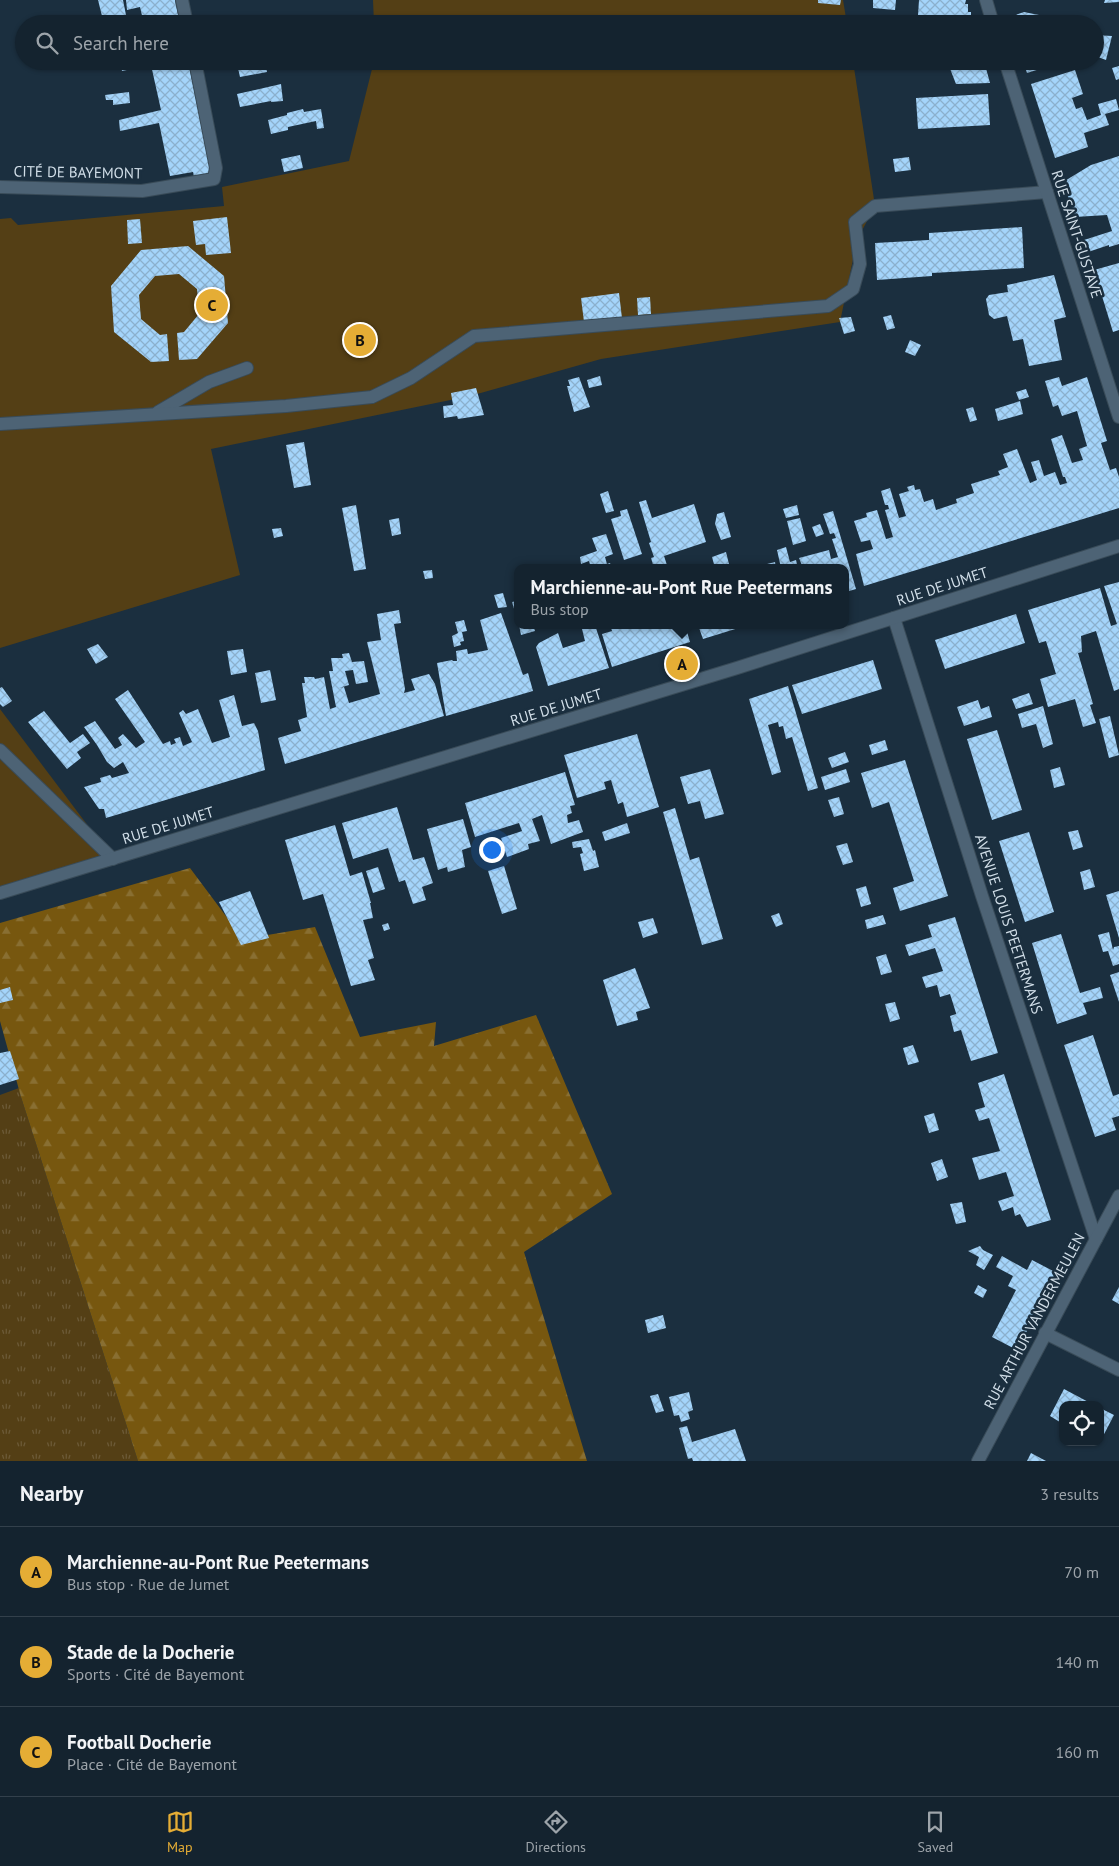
<!DOCTYPE html>
<meta charset="utf-8">
<style>
body{margin:0;font-family:"PT Sans",sans-serif;background:#212f3b;color:#f1f3f6}
.controls{position:absolute;right:15px;bottom:15px;display:grid;overflow:hidden;border-radius:10px;box-shadow:0 1px 4px #0004}
.controls button{width:45px;height:45px;display:grid;place-items:center;padding:0;border:0;border-bottom:1px solid #33404b;background:#14232f;color:#f1f3f6;font:25px sans-serif}
.you{position:absolute;left:491px;top:849px;width:18px;height:18px;margin:-12px;border:4px solid #fff;border-radius:50%;background:#1a73e8;box-shadow:0 0 0 8px #1a73e833}
.badge{display:grid;place-items:center;width:32px;height:32px;border-radius:50%;background:#e5ad35;color:#111;font-size:16px;font-weight:700}
.pin{position:absolute;translate:-50% -50%;border:2px solid #fff;box-shadow:0 1px 5px #0006}
.popup{position:absolute;left:514px;top:564px;width:335px;height:65px;box-sizing:border-box;display:grid;place-content:center;border-radius:10px;background:#14232f;filter:drop-shadow(0 1px 4px #0005);font-size:16px;white-space:nowrap;color:#9da4aa}
.popup b{font-size:19px;color:#f1f3f6}
.popup::after{content:'';position:absolute;left:50%;top:100%;margin-left:-10px;border:10px solid transparent;border-top-color:#14232f}
.list{margin:0;padding:0;list-style:none}
h2{display:flex;justify-content:space-between;align-items:center;height:65px;margin:0;padding:0 20px;font-size:21px}
h2 small{font-size:16px;font-weight:400;color:#9da4aa}
.list li{display:grid;grid-template-columns:32px 1fr auto;gap:15px;align-items:center;box-sizing:border-box;height:90px;padding:0 20px;border-top:1px solid #33404b}
.list b{display:block;font-size:19px;white-space:nowrap}
.list p{margin:0;font-size:16px;white-space:nowrap;color:#9da4aa}
.list em{font-size:16px;font-style:normal;color:#9da4aa}
.icon{flex:none;width:28px;height:28px;fill:none;stroke:currentColor;stroke-width:2;stroke-linecap:round;stroke-linejoin:round}
.map{position:relative;flex:none;width:1119px;height:1461px;overflow:hidden}
.search{position:absolute;background:#14232f;box-shadow:0 1px 4px #0004;left:15px;right:15px;top:15px;height:55px;display:flex;align-items:center;gap:12px;box-sizing:border-box;padding:0 18px;border-radius:28px;color:#9da4aa;font-size:19px}
.sheet{height:335px;background:#14232f}
nav{display:flex;justify-content:space-around;align-items:center;box-sizing:border-box;height:70px;border-top:1px solid #33404b;background:#14232f;font-size:14px;color:#9da4aa}
nav a{display:grid;justify-items:center;gap:2px}
nav .on{color:#e5ad35}
.map>svg:first-child{display:block}
.grass{fill:url(#grass-tufts)}
.forest{fill:url(#forest-firs)}
.pitch{fill:#543f15}
.building{fill:url(#building-cross-hatch)}
.lines{fill:none;stroke-linecap:round;stroke-linejoin:round}
.service-casing{stroke:#394b58;stroke-width:14}
.minor-casing{stroke:#394b58;stroke-width:14}
.tertiary-casing{stroke:#394b58;stroke-width:14}
.service{stroke:#4d6375;stroke-width:12}
.minor{stroke:#4d6375;stroke-width:12}
.tertiary{stroke:#4d6375;stroke-width:12}
.labels{text-anchor:middle;dominant-baseline:central;stroke-width:5;stroke-linejoin:round;paint-order:stroke}
.street-label{font-size:15px;fill:#d1dee8;stroke:#1b2f3f}
</style>
<div class="map">
<svg width="1119" height="1461" viewBox="0 0 1119 1461">
<defs>
<pattern id="grass-tufts" width="24" height="20" patternUnits="userSpaceOnUse" patternTransform="scale(1.25)"><rect width="24" height="20" fill="#543f15"/><path d="M3 7l-1-3M5 7V3M7 7l1-3M15 17l-1-3M17 17v-4M19 17l1-3" fill="none" stroke="#6c5a37"/></pattern>
<pattern id="forest-firs" width="22" height="20" patternUnits="userSpaceOnUse" patternTransform="scale(1.25)"><rect width="22" height="20" fill="#77570f"/><path d="M5 1l3.5 6h-7zM16 11l3.5 6h-7z" fill="#896f32"/></pattern>
<pattern id="building-cross-hatch" width="8" height="8" patternUnits="userSpaceOnUse" patternTransform="scale(1.25)"><rect width="8" height="8" fill="#a4d4fa"/><path d="M0 0l8 8M0 8l8-8" fill="none" stroke="#8bb0cd"/></pattern>
</defs>
<rect width="100%" height="100%" fill="#1b2f3f"/>
<polygon class="grass" points="19,1088 21,1097 138,1461 0,1461 0,1095"/>
<polygon class="forest" points="190,868 243,939 315,927 360,1037 436,1022 434,1046 536,1015 612,1194 524,1252 587,1461 138,1461 21,1097 0,1021 0,923"/>
<g class="pitch">
<polygon points="373,0 843,0 847,24 374,24"/>
<polygon points="374,61 853,61 875,206 857,240 840,322 601,359 470,396 211,449 240,575 0,648 0,219 11,218 18,225 224,206 222,187 349,161"/>
<polygon points="0,709 113,859 0,893"/>
</g>
<g class="building">
<polygon points="98,0 123,0 126,15 103,20"/>
<polygon points="126,0 175,0 180,24 144,24 140,7 127,10"/>
<polygon points="818,0 841,0 840,5 818,3"/>
<polygon points="873,0 896,0 895,10 873,8"/>
<polygon points="919,0 966,0 965,4 968,4 968,12 971,12 971,24 932,24 929,16 918,15"/>
<polygon points="1105,0 1119,0 1119,2 1104,3"/>
<polygon points="1024,12 1039,15 1042,24 1012,24 1010,17"/>
<polygon points="1095,35 1112,36 1106,60 1095,56"/>
<polygon points="120,61 188,61 211,173 194,177 193,172 170,176 159,123 120,131 119,120 161,110 151,65 122,71"/>
<polygon points="252,61 265,61 267,72 240,77 237,64"/>
<polygon points="947,61 984,61 990,83 956,84"/>
<polygon points="1023,61 1058,61 1059,63 1027,73"/>
<polygon points="1119,66 1119,79 1116,80 1112,68"/>
<polygon points="1075,70 1083,94 1072,98 1076,109 1082,107 1087,120 1101,115 1098,104 1116,99 1119,110 1105,114 1109,125 1084,133 1088,147 1055,158 1031,84"/>
<polygon points="281,84 283,101 271,102 271,101 240,107 237,94"/>
<polygon points="129,92 130,103 113,105 113,100 106,100 105,95"/>
<polygon points="988,94 990,125 918,129 916,98"/>
<polygon points="303,109 304,112 321,109 324,128 317,129 316,121 288,127 288,130 271,134 268,120 287,115 287,113"/>
<polygon points="300,155 303,168 284,172 281,159"/>
<polygon points="1119,156 1119,244 1109,247 1109,245 1088,252 1084,240 1112,231 1107,215 1075,217 1063,182 1091,165"/>
<polygon points="909,157 911,170 895,172 893,159"/>
<polygon points="227,217 231,253 206,255 205,244 196,245 193,221"/>
<polygon points="140,219 142,243 128,244 127,220"/>
<polygon points="1022,227 1024,268 932,273 932,276 877,280 875,243 929,240 929,233"/>
<polygon points="188,246 224,276 228,323 197,359 179,360 177,333 184,332 199,314 197,289 179,274 155,276 139,295 141,319 160,335 167,334 169,361 151,362 114,332 111,286 141,250"/>
<polygon points="1119,263 1119,330 1113,332 1094,270"/>
<polygon points="1054,275 1066,317 1054,320 1062,360 1029,366 1023,339 1013,341 1007,316 994,319 989,315 986,299 989,295 1008,292 1007,285"/>
<polygon points="619,293 622,318 584,322 581,298"/>
<polygon points="650,297 651,314 638,315 637,298"/>
<polygon points="891,315 895,328 887,330 883,317"/>
<polygon points="851,317 855,331 844,334 839,318"/>
<polygon points="910,340 921,345 915,356 905,352"/>
<polygon points="600,376 602,385 589,388 587,380"/>
<polygon points="579,377 590,407 574,412 567,386 570,386 568,380"/>
<polygon points="1059,377 1062,386 1087,377 1107,441 1101,443 1110,470 1116,468 1119,477 1119,508 864,586 856,554 873,549 870,540 861,542 854,521 867,517 866,513 877,510 886,539 893,537 885,510 889,509 888,505 885,505 881,491 890,488 899,518 906,516 899,494 909,491 907,487 914,485 915,490 920,489 924,502 933,499 936,510 957,503 956,499 974,493 971,484 1000,475 998,471 1008,467 1003,454 1017,449 1030,483 1037,480 1031,462 1039,460 1044,476 1055,472 1060,485 1067,483 1065,477 1063,477 1051,439 1062,435 1072,463 1083,460 1079,449 1087,446 1077,411 1062,416 1058,405 1053,407 1045,381"/>
<polygon points="476,388 484,415 458,419 457,416 444,418 443,406 453,405 451,393"/>
<polygon points="1026,389 1029,397 1019,400 1016,392"/>
<polygon points="1020,401 1023,414 998,421 995,409"/>
<polygon points="973,407 977,420 970,422 966,409"/>
<polygon points="304,442 311,485 294,488 286,445"/>
<polygon points="608,491 614,511 606,513 600,494"/>
<polygon points="646,500 652,518 694,504 706,542 664,556 668,568 654,568 651,558 654,557 649,543 651,542 639,502"/>
<polygon points="356,505 366,569 354,571 342,508"/>
<polygon points="797,505 799,515 786,518 783,509"/>
<polygon points="627,509 642,554 624,560 611,519 621,516 620,511"/>
<polygon points="833,511 856,589 846,592 846,568 803,568 799,558 829,550 831,559 838,557 832,539 836,538 834,533 830,534 823,514"/>
<polygon points="724,512 731,537 721,540 715,524 717,514"/>
<polygon points="399,518 401,534 392,536 389,520"/>
<polygon points="800,518 806,541 793,545 787,521"/>
<polygon points="820,524 824,534 816,537 812,527"/>
<polygon points="281,528 283,536 274,538 272,529"/>
<polygon points="606,534 613,554 605,557 607,564 610,563 612,568 591,568 589,561 581,564 580,557 597,551 592,538"/>
<polygon points="786,547 790,562 796,560 798,568 781,568 777,550"/>
<polygon points="726,552 730,568 715,568 712,557"/>
<polygon points="775,562 776,568 764,568 763,565"/>
<polygon points="432,570 433,578 425,579 423,571"/>
<polygon points="1119,582 1119,689 1114,691 1096,631 1081,636 1082,652 1078,653 1093,704 1090,705 1096,723 1083,727 1075,699 1048,707 1040,679 1056,674 1046,641 1039,643 1028,610 1100,588 1111,626 1117,624 1104,586"/>
<polygon points="503,593 507,607 498,608 494,595"/>
<polygon points="517,601 518,604 518,622 512,602"/>
<polygon points="399,610 401,623 394,624 405,689 404,693 415,690 411,679 429,674 435,684 444,716 285,764 278,738 301,731 298,720 307,717 302,683 305,683 304,677 314,677 315,679 324,677 330,709 336,707 329,671 333,671 331,658 343,658 342,654 349,653 352,662 364,661 368,682 356,684 353,670 345,671 349,685 339,688 344,687 349,703 380,694 367,642 381,640 377,614"/>
<polygon points="501,613 523,675 528,673 533,691 446,716 437,663 452,660 453,661 457,661 456,651 467,649 468,654 488,650 480,620"/>
<polygon points="1016,614 1025,643 945,669 935,640"/>
<polygon points="464,620 467,631 462,632 464,641 460,642 461,645 454,647 452,636 458,633 455,622"/>
<polygon points="519,625 533,625 535,631 521,635"/>
<polygon points="581,625 595,625 609,668 548,686 536,647 539,643 558,633 563,648 585,641"/>
<polygon points="610,625 685,625 690,642 612,667 602,634 612,631"/>
<polygon points="698,625 745,625 745,626 703,639"/>
<polygon points="98,644 108,657 96,664 87,649"/>
<polygon points="243,649 247,672 231,675 227,651"/>
<polygon points="873,660 882,689 802,714 792,685"/>
<polygon points="270,670 276,700 261,703 255,673"/>
<polygon points="788,686 818,788 808,791 792,737 786,739 783,726 779,727 778,722 768,725 781,772 772,775 749,699"/>
<polygon points="2,687 12,701 3,707 0,704 0,688"/>
<polygon points="128,690 163,744 170,741 171,745 176,743 174,739 180,737 183,746 192,742 179,713 183,710 186,714 198,709 212,743 230,737 219,700 234,695 242,726 254,723 258,731 265,770 106,818 104,809 99,809 84,787 101,782 100,778 110,775 112,778 129,773 123,762 114,768 107,762 97,745 84,727 95,721 115,749 122,745 118,738 123,734 136,748 145,742 115,699"/>
<polygon points="1029,693 1033,704 1016,709 1012,699"/>
<polygon points="978,700 981,709 989,706 992,717 964,726 957,707"/>
<polygon points="1043,706 1053,744 1043,748 1036,724 1022,728 1018,714"/>
<polygon points="44,711 70,743 83,734 90,743 77,752 81,758 67,769 28,722"/>
<polygon points="1110,716 1119,755 1109,758 1099,719"/>
<polygon points="997,730 1022,810 992,820 967,739"/>
<polygon points="637,734 659,807 627,817 623,802 618,804 611,780 604,782 606,789 577,798 564,755"/>
<polygon points="885,740 888,750 872,755 869,745"/>
<polygon points="845,752 849,762 832,768 828,758"/>
<polygon points="905,760 948,896 900,911 893,888 914,881 889,802 872,808 861,773"/>
<polygon points="1060,767 1065,785 1054,788 1050,770"/>
<polygon points="710,769 724,814 705,819 700,801 688,804 680,777"/>
<polygon points="846,769 850,782 825,790 821,777"/>
<polygon points="565,772 575,805 570,806 572,813 567,815 568,823 579,820 583,832 551,844 542,815 532,819 540,841 528,844 529,849 507,857 501,838 522,831 519,823 475,837 465,803"/>
<polygon points="839,797 844,814 834,817 828,800"/>
<polygon points="397,807 413,860 424,857 433,883 422,887 426,900 413,904 405,880 399,882 388,848 353,859 342,823"/>
<polygon points="675,808 690,860 699,857 723,939 702,945 663,812"/>
<polygon points="463,819 471,847 462,850 465,867 448,872 447,867 438,870 427,829"/>
<polygon points="627,823 630,833 605,841 602,832"/>
<polygon points="335,825 350,876 362,872 371,903 370,903 373,918 363,920 374,958 368,960 375,980 351,986 323,894 303,900 285,840"/>
<polygon points="1078,830 1083,847 1073,850 1068,832"/>
<polygon points="1029,832 1054,912 1025,922 999,841"/>
<polygon points="589,839 593,851 595,850 599,867 584,871 580,854 583,853 581,847 573,848 572,842"/>
<polygon points="847,843 853,862 843,865 836,846"/>
<polygon points="504,866 517,909 502,914 488,871"/>
<polygon points="378,867 385,889 373,893 366,871"/>
<polygon points="1090,869 1095,887 1084,890 1080,872"/>
<polygon points="866,886 871,904 861,907 856,889"/>
<polygon points="250,891 269,938 241,945 219,902"/>
<polygon points="1119,891 1119,938 1106,895"/>
<polygon points="779,913 783,924 776,927 771,916"/>
<polygon points="883,915 886,924 867,929 865,920"/>
<polygon points="955,917 998,1053 971,1061 961,1030 954,1032 950,1016 956,1014 956,1013 950,994 940,997 937,985 926,988 922,977 943,971 935,948 909,956 905,945 932,937 928,925"/>
<polygon points="653,918 658,933 643,938 638,922"/>
<polygon points="388,923 390,929 384,931 382,925"/>
<polygon points="1109,932 1113,950 1114,947 1119,946 1119,964 1113,966 1108,951 1103,952 1098,935"/>
<polygon points="1061,934 1080,993 1100,987 1103,998 1083,1003 1087,1014 1057,1024 1032,943"/>
<polygon points="886,954 892,972 881,975 876,957"/>
<polygon points="635,968 650,1008 636,1012 638,1020 617,1026 603,980"/>
<polygon points="1119,972 1119,1002 1110,975"/>
<polygon points="10,987 13,1000 0,1003 0,990"/>
<polygon points="895,1002 900,1019 890,1022 885,1004"/>
<polygon points="1093,1035 1113,1096 1119,1094 1119,1116 1112,1118 1116,1130 1095,1137 1064,1045"/>
<polygon points="913,1045 919,1062 908,1065 903,1048"/>
<polygon points="10,1051 19,1079 0,1085 0,1053"/>
<polygon points="1004,1074 1051,1220 1027,1227 1020,1214 1015,1216 1013,1207 1002,1211 998,1201 1014,1196 1006,1172 979,1180 972,1158 1000,1151 989,1118 979,1121 975,1110 985,1107 978,1083"/>
<polygon points="934,1113 939,1130 929,1133 924,1116"/>
<polygon points="942,1159 948,1177 937,1181 931,1163"/>
<polygon points="962,1202 966,1222 956,1224 950,1204"/>
<polygon points="980,1246 983,1250 993,1255 984,1270 976,1265 979,1257 968,1251"/>
<polygon points="1002,1256 1027,1270 1032,1260 1057,1273 1017,1350 992,1337 1016,1290 1008,1286 1013,1276 996,1267"/>
<polygon points="978,1285 987,1290 983,1298 974,1293"/>
<polygon points="1119,1287 1119,1304 1112,1300"/>
<polygon points="663,1315 666,1328 648,1333 645,1320"/>
<polygon points="1064,1389 1094,1405 1063,1405 1063,1424 1050,1416"/>
<polygon points="689,1392 693,1410 688,1412 690,1419 681,1422 679,1415 674,1416 669,1397"/>
<polygon points="658,1394 664,1411 656,1413 650,1396"/>
<polygon points="1100,1408 1114,1415 1100,1442"/>
<polygon points="687,1426 692,1442 735,1429 746,1461 693,1461 692,1458 688,1459 679,1428"/>
<polygon points="1031,1453 1046,1461 1027,1461"/>
</g>
<g class="lines">
<defs>
<g id="service">
<polyline points="158,412 209,382 247,368"/>
<polyline points="0,424 286,406 372,397 411,378 474,336 828,306 853,289 860,264 855,222 875,206 1047,192"/>
<polyline points="0,750 113,859"/>
</g>
<g id="minor">
<polyline points="182,0 187,24"/>
<polyline points="986,0 993,24"/>
<polyline points="1005,61 1119,417"/>
<polyline points="0,187 142,191 214,179 216,168 195,61"/>
<polyline points="894,618 982,896 1096,1239"/>
<polyline points="1045,1333 1119,1370"/>
<polyline points="978,1461 1119,1196"/>
</g>
<polyline id="tertiary" points="0,893 737,668 1119,546"/>
</defs>
<use href="#service" class="service-casing"/>
<use href="#minor" class="minor-casing"/>
<use href="#tertiary" class="tertiary-casing"/>
<use href="#service" class="service"/>
<use href="#minor" class="minor"/>
<use href="#tertiary" class="tertiary"/>
</g>
<g class="labels">
<g class="street-label">
<text transform="translate(78 172) rotate(1)">CITÉ DE BAYEMONT</text>
<text transform="translate(1077 234) rotate(72)">RUE SAINT-GUSTAVE</text>
<text transform="translate(942 586) rotate(-18)">RUE DE JUMET</text>
<text transform="translate(556 707) rotate(-17)">RUE DE JUMET</text>
<text transform="translate(168 825) rotate(-17)">RUE DE JUMET</text>
<text transform="translate(1009 924) rotate(72)">AVENUE LOUIS PEETERMANS</text>
<text transform="translate(1034 1321) rotate(-62)">RUE ARTHUR VANDERMEULEN</text>
</g>
</g>
</svg>
<div class="controls">
<button><svg class="icon" aria-label="locate" viewBox="0 0 24 24"><circle cx="12" cy="12" r="6"/><path d="M12 2v4M12 18v4M2 12h4M18 12h4"/></svg></button>
</div>
<div class="you"></div>
<div class="pin badge" style="left:682px;top:664px">A</div>
<div class="popup"><b>Marchienne-au-Pont Rue Peetermans</b>Bus stop</div>
<div class="pin badge" style="left:360px;top:340px">B</div>
<div class="pin badge" style="left:212px;top:305px">C</div>
<div class="search"><svg class="icon" aria-label="search" viewBox="0 0 24 24"><circle cx="10" cy="10" r="6"/><path d="M15 15l6 6"/></svg>Search here</div>
</div>
<section class="sheet">
<h2>Nearby<small>3 results</small></h2>
<ul class="list">
<li><span class="badge">A</span><div><b>Marchienne-au-Pont Rue Peetermans</b><p>Bus stop · Rue de Jumet</p></div><em>70 m</em></li>
<li><span class="badge">B</span><div><b>Stade de la Docherie</b><p>Sports · Cité de Bayemont</p></div><em>140 m</em></li>
<li><span class="badge">C</span><div><b>Football Docherie</b><p>Place · Cité de Bayemont</p></div><em>160 m</em></li>
</ul>
</section>
<nav>
<a class="on"><svg class="icon" aria-label="map" viewBox="0 0 24 24"><path d="M3 6l6-2 6 2 6-2v14l-6 2-6-2-6 2zM9 4v14M15 6v14"/></svg>Map</a>
<a><svg class="icon" aria-label="directions" viewBox="0 0 24 24"><path d="M12 3l9 9-9 9-9-9zM9 14v-3h6M13 9l2 2-2 2"/></svg>Directions</a>
<a><svg class="icon" aria-label="saved" viewBox="0 0 24 24"><path d="M7 4h10v16l-5-4-5 4z"/></svg>Saved</a>
</nav>
